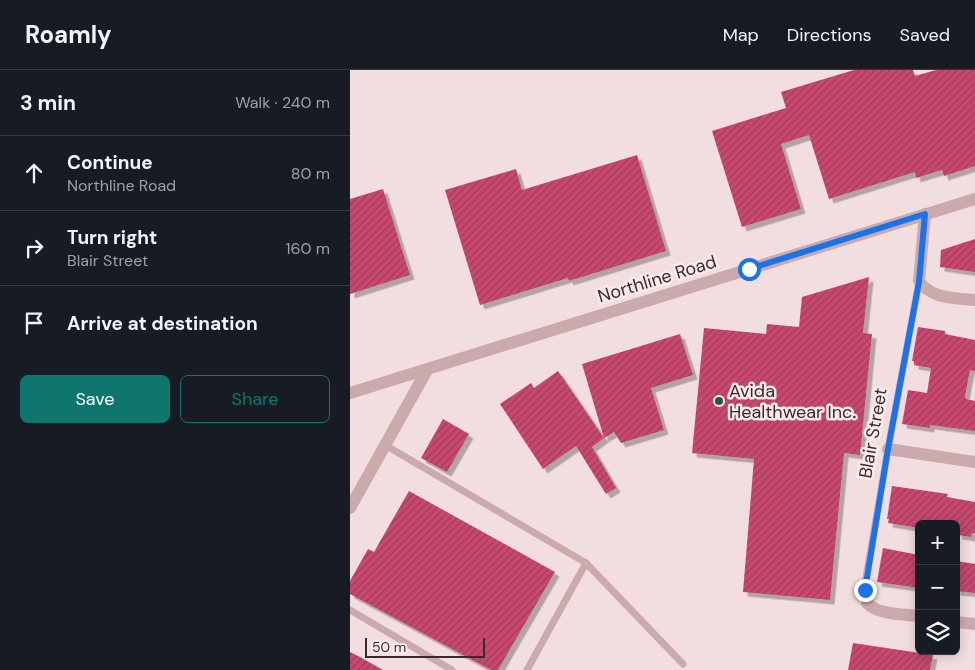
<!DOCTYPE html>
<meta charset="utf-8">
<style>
body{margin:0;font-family:"DM Sans",sans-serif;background:#242831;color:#f1f3f6}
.controls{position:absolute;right:15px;bottom:15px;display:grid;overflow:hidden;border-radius:8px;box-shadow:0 2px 12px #0003}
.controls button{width:45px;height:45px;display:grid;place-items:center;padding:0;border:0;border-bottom:1px solid #363941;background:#171b24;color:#f1f3f6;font:25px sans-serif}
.scale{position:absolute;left:15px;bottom:12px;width:120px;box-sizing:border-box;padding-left:5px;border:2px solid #39292d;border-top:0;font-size:14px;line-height:18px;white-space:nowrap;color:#39292d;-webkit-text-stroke:4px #faebeb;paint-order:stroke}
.stop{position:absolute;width:15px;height:15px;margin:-11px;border:4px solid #1a73e8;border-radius:50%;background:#fff}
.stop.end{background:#1a73e8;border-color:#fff;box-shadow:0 1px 5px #0008}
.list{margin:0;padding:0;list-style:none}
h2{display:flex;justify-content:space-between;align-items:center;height:65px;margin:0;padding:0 20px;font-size:21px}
h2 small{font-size:16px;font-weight:400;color:#9ea1a6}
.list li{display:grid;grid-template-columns:32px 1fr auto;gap:15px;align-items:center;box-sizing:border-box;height:75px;padding:0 20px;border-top:1px solid #363941}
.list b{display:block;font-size:19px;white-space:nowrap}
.list p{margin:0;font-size:16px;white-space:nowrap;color:#9ea1a6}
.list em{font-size:16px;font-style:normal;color:#9ea1a6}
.actions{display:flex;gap:10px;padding:15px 20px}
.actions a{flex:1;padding:11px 0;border:1px solid #0f766e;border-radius:8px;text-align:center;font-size:18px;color:#0f766e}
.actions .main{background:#0f766e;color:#fff}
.icon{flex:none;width:28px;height:28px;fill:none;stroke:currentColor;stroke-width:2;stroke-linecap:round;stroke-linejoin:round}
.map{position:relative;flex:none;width:625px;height:600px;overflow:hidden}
header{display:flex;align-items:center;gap:30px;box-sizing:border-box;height:70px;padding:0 25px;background:#171b24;border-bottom:1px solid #363941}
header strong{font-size:24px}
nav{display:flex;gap:28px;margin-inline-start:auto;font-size:18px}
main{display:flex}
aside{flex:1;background:#171b24}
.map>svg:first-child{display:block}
.building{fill:url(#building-hatch);filter:url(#shadow)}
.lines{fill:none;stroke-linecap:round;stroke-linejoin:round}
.lane{stroke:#cbaaad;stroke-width:7}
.street{stroke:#cbaaad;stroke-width:12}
.route{stroke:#1a73e8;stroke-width:6}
.poi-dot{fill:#1e5b3d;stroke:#faebeb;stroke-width:2}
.labels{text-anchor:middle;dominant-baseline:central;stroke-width:5;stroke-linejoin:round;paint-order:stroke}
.street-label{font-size:18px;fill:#39292d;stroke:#faebeb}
.poi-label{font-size:18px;fill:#39292d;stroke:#faebeb;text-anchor:start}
</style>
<header>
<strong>Roamly</strong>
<nav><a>Map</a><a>Directions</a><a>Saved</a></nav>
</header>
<main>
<aside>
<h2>3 min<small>Walk · 240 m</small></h2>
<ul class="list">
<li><svg class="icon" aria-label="ahead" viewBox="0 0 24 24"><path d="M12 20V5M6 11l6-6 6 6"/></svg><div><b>Continue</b><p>Northline Road</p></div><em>80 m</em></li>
<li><svg class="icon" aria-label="right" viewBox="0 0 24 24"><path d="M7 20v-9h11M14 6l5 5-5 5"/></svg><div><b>Turn right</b><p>Blair Street</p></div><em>160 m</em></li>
<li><svg class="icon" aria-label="arrive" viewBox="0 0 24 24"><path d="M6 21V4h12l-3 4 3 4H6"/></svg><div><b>Arrive at destination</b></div></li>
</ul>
<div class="actions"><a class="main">Save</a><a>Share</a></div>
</aside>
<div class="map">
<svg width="625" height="600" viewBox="0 0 625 600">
<defs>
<pattern id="building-hatch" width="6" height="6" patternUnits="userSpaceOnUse" patternTransform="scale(1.25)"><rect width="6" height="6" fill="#c74870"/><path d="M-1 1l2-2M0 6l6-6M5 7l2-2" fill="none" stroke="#a33c5c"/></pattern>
<filter id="shadow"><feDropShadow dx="4.5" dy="4.5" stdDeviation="0" flood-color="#0004"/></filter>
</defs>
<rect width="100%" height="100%" fill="#f3dedf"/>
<g class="building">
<polygon points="504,0 563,0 565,6 586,0 625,0 625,96 594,106 592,100 566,108 565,102 479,129 459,65 431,74 451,139 392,157 362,61 436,38 431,22"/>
<polygon points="287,85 316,181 219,211 218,208 130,235 95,120 166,99 172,120"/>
<polygon points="33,119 60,205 0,224 0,129"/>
<polygon points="625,169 625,202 590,197 591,180"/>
<polygon points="519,207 513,263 522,264 510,385 494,383 480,530 393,522 404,389 342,383 354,258 416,264 417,254 449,257 452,227"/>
<polygon points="568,257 595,261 595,264 625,270 625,301 620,300 615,326 616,329 625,331 625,361 580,355 580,358 552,354 558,320 577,323 581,298 564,295 564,291 562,291"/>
<polygon points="330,264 343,305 301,318 314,360 271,373 264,362 254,368 232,294"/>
<polygon points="208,301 254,368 242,377 266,418 256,424 226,376 193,399 150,334 181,313 184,318"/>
<polygon points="93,349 119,364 97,402 71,388"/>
<polygon points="542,416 598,424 597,427 625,432 625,463 622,463 621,467 608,465 606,454 569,454 569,458 538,453 539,449 537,449"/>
<polygon points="59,421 205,502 148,600 141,600 0,524 0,511 18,479 24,482"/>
<polygon points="533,478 569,485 569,518 527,512"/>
<polygon points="606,491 625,494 625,523 606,521"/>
<polygon points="503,573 583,585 580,600 498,600"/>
<polygon points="0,582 10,587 33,600 0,600"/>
</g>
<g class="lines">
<g class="lane">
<polyline points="35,375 236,493 177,600"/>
<polyline points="236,493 333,594"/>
<polyline points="517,533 515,526 515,513 538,379 569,212"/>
<polyline points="0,540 102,600"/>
</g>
<g class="street">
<path d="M575,144L569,211C581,229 605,228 625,230"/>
<polyline points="0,323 625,129"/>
<polyline points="538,379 625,392"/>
<polyline points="0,438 77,300"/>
<path d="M517,533C528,545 553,544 569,546"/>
<polyline points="606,552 625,554"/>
</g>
</g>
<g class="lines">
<polyline class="route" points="399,199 575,144 569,212 538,379 515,520"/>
</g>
<circle class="poi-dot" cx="369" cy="331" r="5"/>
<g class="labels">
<g class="street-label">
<text transform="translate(307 209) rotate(-17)">Northline Road</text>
<text transform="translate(523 363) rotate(-80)">Blair Street</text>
</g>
<g class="poi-label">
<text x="379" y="321">Avida<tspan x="379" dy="21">Healthwear Inc.</tspan></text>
</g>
</g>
</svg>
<div class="controls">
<button>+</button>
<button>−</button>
<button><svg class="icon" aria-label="layers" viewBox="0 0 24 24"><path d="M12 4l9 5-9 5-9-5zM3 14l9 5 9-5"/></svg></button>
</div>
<div class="scale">50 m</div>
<div class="stop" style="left:399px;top:199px"></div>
<div class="stop end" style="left:515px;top:520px"></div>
</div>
</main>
